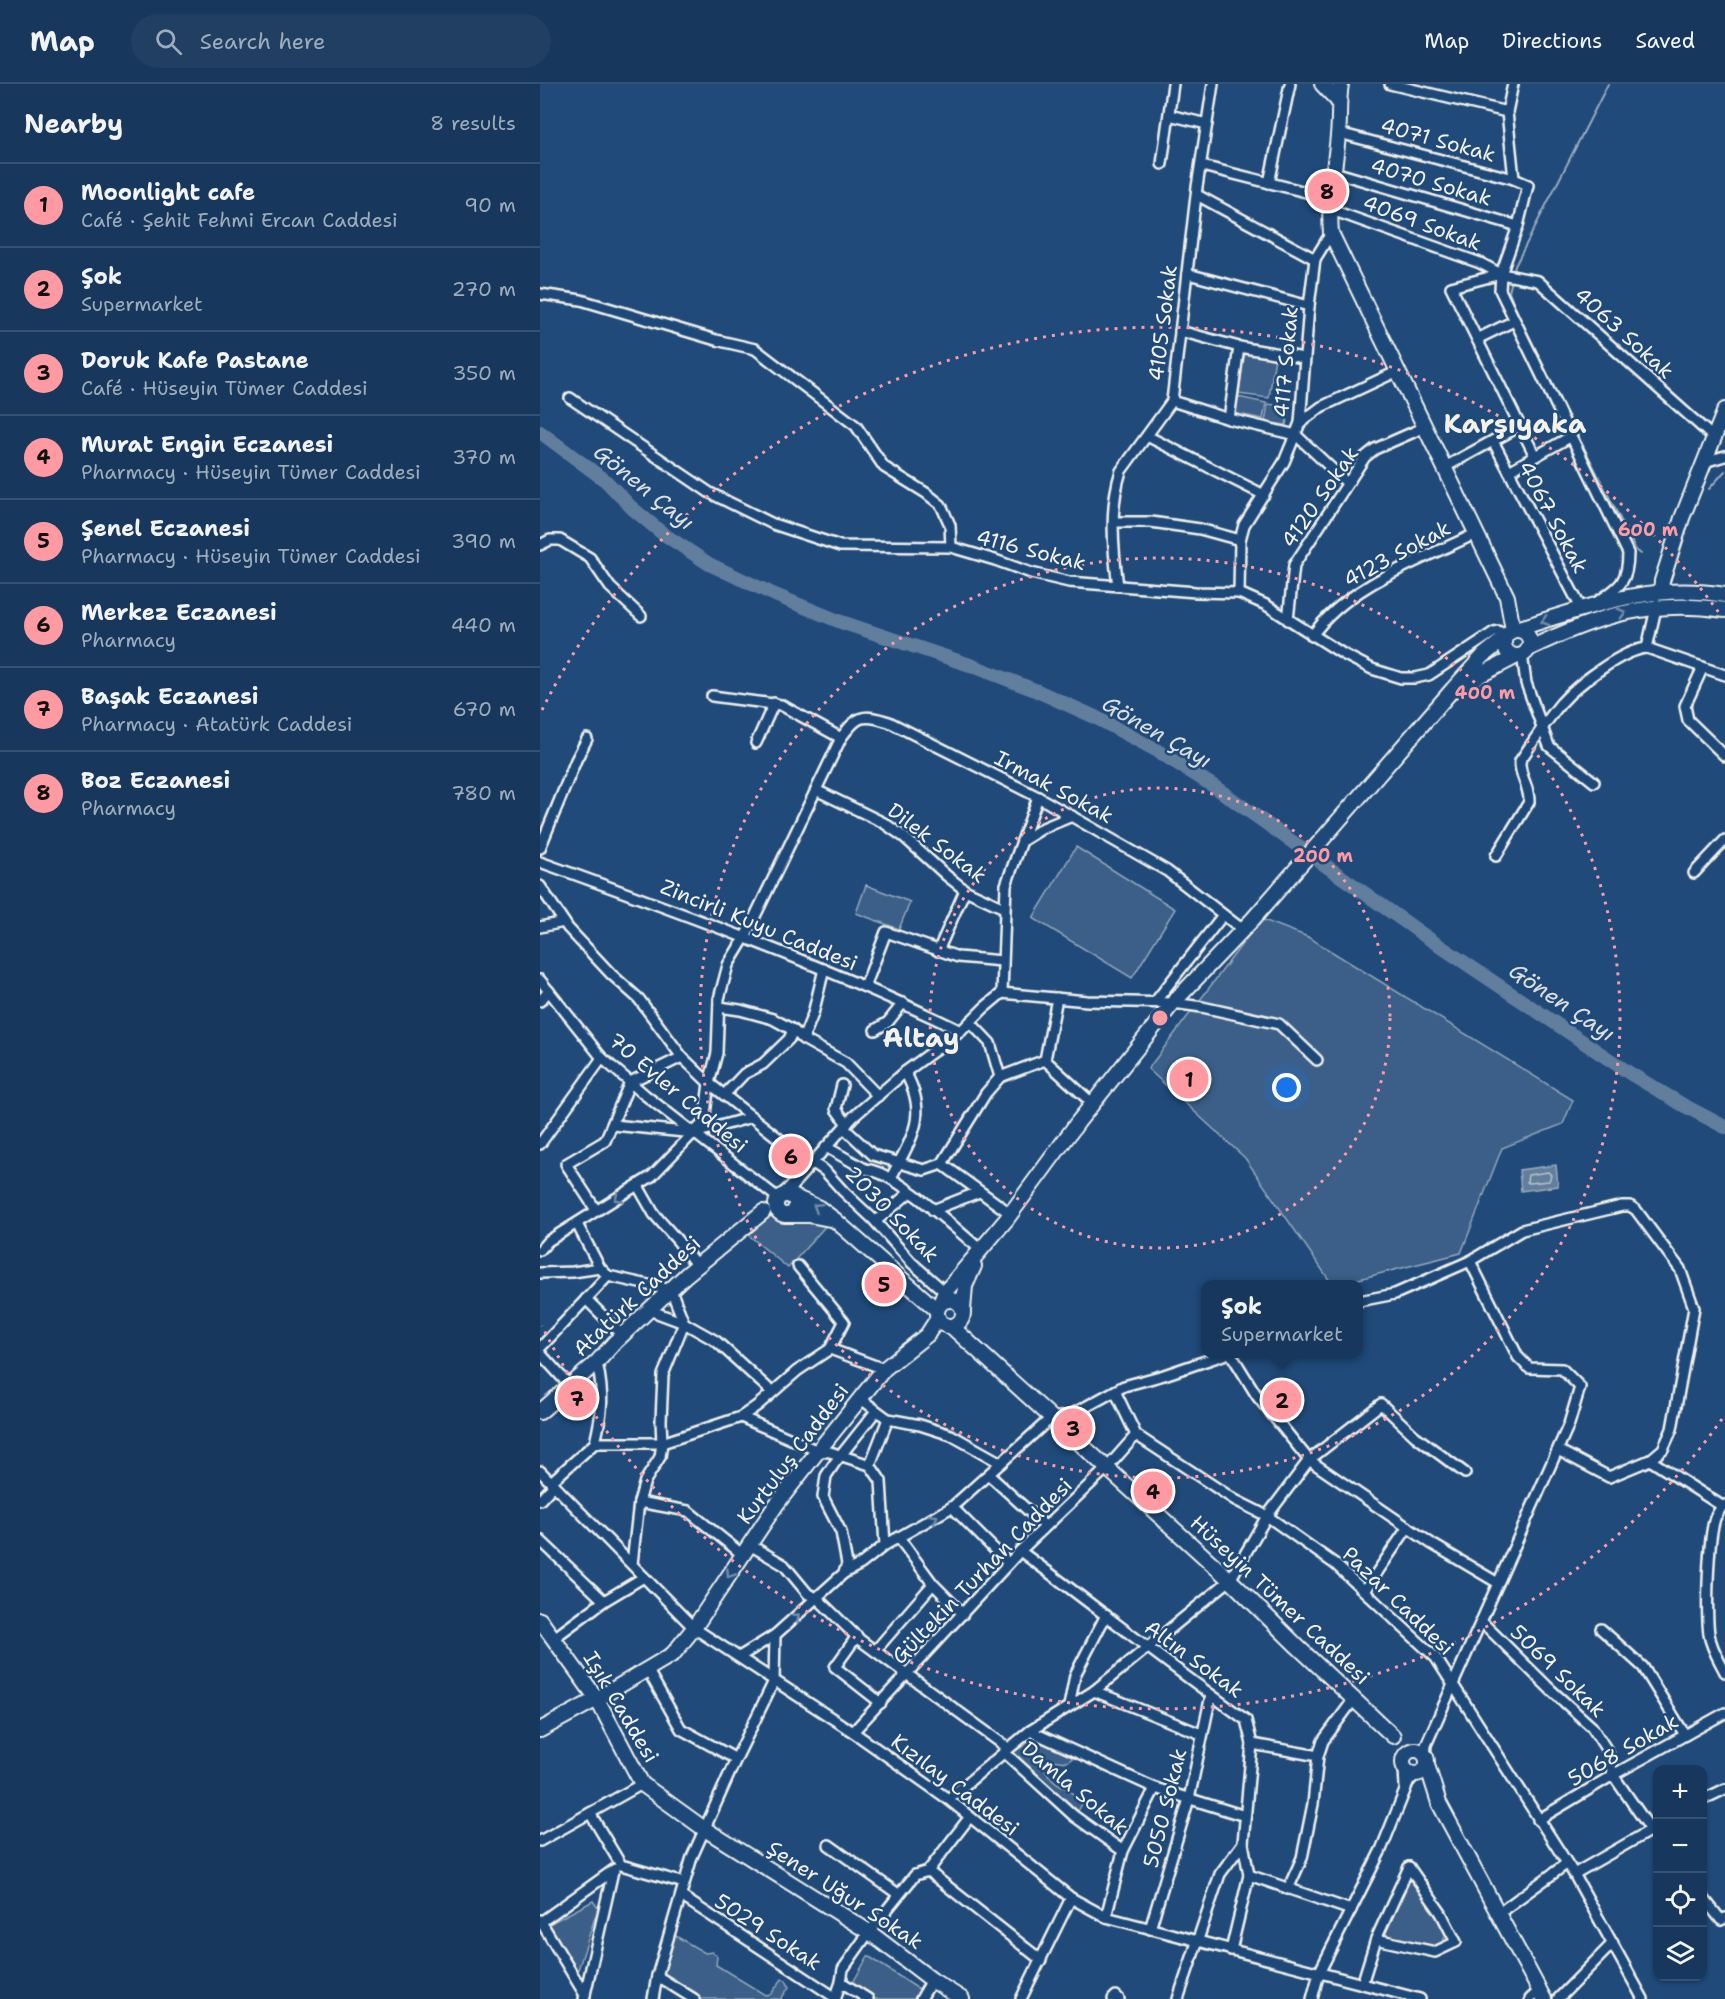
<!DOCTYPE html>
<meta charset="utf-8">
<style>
body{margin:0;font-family:"Shantell Sans",sans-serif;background:#203f62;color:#f1f3f6}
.controls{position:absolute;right:18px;bottom:18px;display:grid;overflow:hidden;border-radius:12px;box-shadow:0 2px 4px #0004}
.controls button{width:54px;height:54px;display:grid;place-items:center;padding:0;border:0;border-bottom:2px solid #365272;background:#17385c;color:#f1f3f6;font:30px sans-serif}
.you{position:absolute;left:747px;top:1004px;width:21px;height:21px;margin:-15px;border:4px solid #fff;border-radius:50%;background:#1a73e8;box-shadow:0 0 0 9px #1a73e833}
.badge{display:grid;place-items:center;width:39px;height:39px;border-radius:50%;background:#ff9aa2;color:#111;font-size:20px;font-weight:700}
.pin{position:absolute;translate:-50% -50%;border:3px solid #fff;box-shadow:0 2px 6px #0006}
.popup{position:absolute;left:661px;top:1196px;width:162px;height:78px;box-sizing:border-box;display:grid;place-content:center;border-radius:12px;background:#17385c;filter:drop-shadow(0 2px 4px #0005);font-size:20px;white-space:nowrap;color:#9eacbb}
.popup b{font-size:22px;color:#f1f3f6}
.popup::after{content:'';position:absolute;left:50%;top:100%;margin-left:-12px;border:12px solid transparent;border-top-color:#17385c}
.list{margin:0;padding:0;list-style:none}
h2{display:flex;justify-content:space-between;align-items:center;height:78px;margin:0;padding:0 24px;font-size:26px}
h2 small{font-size:20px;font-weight:400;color:#9eacbb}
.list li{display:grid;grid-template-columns:39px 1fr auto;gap:18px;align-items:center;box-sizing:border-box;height:84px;padding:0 24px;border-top:2px solid #365272}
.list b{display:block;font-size:22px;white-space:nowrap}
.list p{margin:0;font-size:20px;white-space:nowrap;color:#9eacbb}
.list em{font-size:20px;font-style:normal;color:#9eacbb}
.icon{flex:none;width:33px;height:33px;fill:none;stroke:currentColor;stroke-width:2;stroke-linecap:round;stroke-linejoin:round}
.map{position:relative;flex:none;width:1185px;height:1915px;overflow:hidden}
header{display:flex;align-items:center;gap:36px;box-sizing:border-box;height:84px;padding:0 30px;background:#17385c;border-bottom:2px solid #365272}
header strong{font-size:28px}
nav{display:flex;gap:33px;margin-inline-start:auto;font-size:21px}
.search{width:420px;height:54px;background:#203f62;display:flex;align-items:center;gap:15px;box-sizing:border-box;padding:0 21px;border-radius:33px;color:#9eacbb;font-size:22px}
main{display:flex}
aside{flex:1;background:#17385c}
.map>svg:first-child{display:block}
.green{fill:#3a5f88;stroke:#97a8b8;stroke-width:1.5}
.water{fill:#627e9d;stroke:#9cacbb;stroke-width:1.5}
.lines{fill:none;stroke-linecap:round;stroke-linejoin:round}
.shore{stroke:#bac3ca;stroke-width:1.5}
.stream{stroke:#9cacbb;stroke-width:2}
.river{stroke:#627e9d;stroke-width:14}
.street-casing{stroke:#f4f1e8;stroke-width:14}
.secondary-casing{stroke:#f4f1e8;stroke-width:18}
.street{stroke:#1f4a7a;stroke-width:9}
.secondary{stroke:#1f4a7a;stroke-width:14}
.oneway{stroke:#748da6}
.ring{fill:none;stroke:#ff9aa2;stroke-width:3;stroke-dasharray:3 6}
.labels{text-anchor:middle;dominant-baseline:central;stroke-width:5;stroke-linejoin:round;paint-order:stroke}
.street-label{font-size:21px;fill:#f4f1e8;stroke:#1f4a7a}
.water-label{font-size:22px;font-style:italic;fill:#dee0dd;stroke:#1f4a7a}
.district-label{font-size:27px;font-weight:bold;fill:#f4f1e8;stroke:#1f4a7a}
.centre{fill:#ff9aa2;stroke:#1f4a7a;stroke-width:3}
.ring-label{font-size:18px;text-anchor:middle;font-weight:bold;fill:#ff9aa2;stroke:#1f4a7a;stroke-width:5;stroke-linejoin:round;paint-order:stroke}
</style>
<header>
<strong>Map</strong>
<div class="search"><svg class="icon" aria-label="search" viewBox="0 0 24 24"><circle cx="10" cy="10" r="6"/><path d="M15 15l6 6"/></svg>Search here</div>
<nav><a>Map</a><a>Directions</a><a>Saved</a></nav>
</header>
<main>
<aside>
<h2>Nearby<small>8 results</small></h2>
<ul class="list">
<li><span class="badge">1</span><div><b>Moonlight cafe</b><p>Café · Şehit Fehmi Ercan Caddesi</p></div><em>90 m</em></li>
<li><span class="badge">2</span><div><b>Şok</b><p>Supermarket</p></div><em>270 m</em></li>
<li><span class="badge">3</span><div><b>Doruk Kafe Pastane</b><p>Café · Hüseyin Tümer Caddesi</p></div><em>350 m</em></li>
<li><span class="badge">4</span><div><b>Murat Engin Eczanesi</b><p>Pharmacy · Hüseyin Tümer Caddesi</p></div><em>370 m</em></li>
<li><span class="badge">5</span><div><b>Şenel Eczanesi</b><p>Pharmacy · Hüseyin Tümer Caddesi</p></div><em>390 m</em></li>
<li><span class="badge">6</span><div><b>Merkez Eczanesi</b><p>Pharmacy</p></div><em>440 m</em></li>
<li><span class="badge">7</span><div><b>Başak Eczanesi</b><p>Pharmacy · Atatürk Caddesi</p></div><em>670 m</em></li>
<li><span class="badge">8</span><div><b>Boz Eczanesi</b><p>Pharmacy</p></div><em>780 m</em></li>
</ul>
</aside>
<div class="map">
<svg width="1185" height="1915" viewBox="0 0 1185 1915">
<rect width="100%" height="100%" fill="#1f4a7a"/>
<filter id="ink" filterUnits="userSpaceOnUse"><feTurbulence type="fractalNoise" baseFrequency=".0167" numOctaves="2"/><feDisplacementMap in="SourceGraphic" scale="12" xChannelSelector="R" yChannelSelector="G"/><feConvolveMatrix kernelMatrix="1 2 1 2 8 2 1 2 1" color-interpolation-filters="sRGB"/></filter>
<g filter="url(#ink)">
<g class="green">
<polygon points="704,268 735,273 729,314 699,310"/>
<polygon points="698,313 726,319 723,335 694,329"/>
<polygon points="728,320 749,323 746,341 725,338"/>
<polygon points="536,763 635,825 592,894 493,834"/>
<polygon points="326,801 370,818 359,845 316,829"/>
<polygon points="721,835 768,853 1033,1016 1023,1040 962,1064 921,1169 799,1200 792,1200 705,1074 608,985"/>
<polygon points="225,1132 289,1138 248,1184 206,1149"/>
<path d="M495,1655L534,1673L527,1678L511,1676L504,1679C505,1701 535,1703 542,1720L538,1727L471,1669Z"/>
<polygon points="869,1797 874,1797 907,1850 902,1858 896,1862 843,1851"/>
<polygon points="53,1817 58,1824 36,1892 5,1842"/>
<polygon points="134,1851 165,1869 172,1868 177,1872 176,1881 225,1911 231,1910 242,1895 246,1896 249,1903 241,1915 160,1915 122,1888"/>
<polygon points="328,1872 380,1906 374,1915 330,1915 311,1902"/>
</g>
<polygon class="water" points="1016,1081 1018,1102 981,1107 979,1086"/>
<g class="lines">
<polygon class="shore" points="1008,1088 1011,1091 1009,1097 989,1099 987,1098 988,1091"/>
<g class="stream">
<polyline points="973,190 975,182 1068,0"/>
<polyline points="972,196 969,208 974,221 1027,330 1096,466 1101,470"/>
<polyline points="1169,405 1185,387"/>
</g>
<polyline class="river" points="0,348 66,397 92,424 122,449 169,480 235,511 301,538 433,582 495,606 555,633 616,666 675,703 885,852 1091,990 1143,1021 1185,1043"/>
<defs>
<g id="street">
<polyline points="850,0 967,28"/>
<polyline points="973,0 967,28 974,95"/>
<polyline points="629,31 667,40"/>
<path d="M799,49L974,95L988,101L978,142L961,190L960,206L1088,469C1088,498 1080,503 1057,518"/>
<polyline points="622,80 633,0"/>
<polyline points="662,82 790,114"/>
<polyline points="794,88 978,142"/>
<polyline points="729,99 750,0"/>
<polyline points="657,111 775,175"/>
<polyline points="789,125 940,179 961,190 998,197 1173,353"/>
<polyline points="648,190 769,222"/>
<polyline points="961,190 911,203 995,372"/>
<polyline points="0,210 41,216 176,256 215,265 316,342 344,383 386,409 401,421 410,441 411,463 455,476 491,489 529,498 656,508 699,509 726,521 803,570 832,585 861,594 875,594 889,591 954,548 958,547 966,551"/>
<polyline points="640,247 699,263 764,274"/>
<polyline points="937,255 974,237"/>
<polyline points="30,314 170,409 233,440 300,462 411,463"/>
<polyline points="632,317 689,335 756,351 807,399"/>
<polyline points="689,335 699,263"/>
<polyline points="760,339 781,323 858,287"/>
<polyline points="607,352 724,411"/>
<polyline points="953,357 1041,524"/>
<polyline points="1164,378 1185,372"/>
<polyline points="905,383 980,342"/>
<polyline points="969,387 1030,353"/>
<polyline points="574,438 611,438 660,445 700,456"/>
<polyline points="0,461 10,456 20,456 50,474 70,503 101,532"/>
<path d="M578,502C573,465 569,424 581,387L632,317L657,103L673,0"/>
<polyline points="699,509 700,456 704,441 744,378 760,339 769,222 775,175 791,149"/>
<polyline points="748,536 754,481 825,373 835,365 885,343"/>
<path d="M772,552C807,501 882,476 937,449"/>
<polyline points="1107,564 1117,520"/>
<polyline points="982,570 986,599 1009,662 1054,698"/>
<polyline points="1163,583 1145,622 1148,636 1185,672"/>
<polyline points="172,612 241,621 301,654"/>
<polyline points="216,659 234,619"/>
<polyline points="276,706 344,739 364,753 407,792 425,806 464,824"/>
<polyline points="482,757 503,744 532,732"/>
<polyline points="0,764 36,676 47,655"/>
<path d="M956,772L989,718C990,703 979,692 980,677C993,658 1006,637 1021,619C1038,600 1082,566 1107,564L1185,591"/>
<path d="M0,778C142,829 285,881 421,947"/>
<polyline points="1154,789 1185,756"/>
<polyline points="0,802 28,844 71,890 99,915 142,973 169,999 271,1080"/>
<polyline points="0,843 24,838"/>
<polyline points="398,867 425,806"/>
<polyline points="0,896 62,974 105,1011 238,1114"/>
<polyline points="325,903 346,848 418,873 462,877"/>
<polyline points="462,909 466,801 498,713"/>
<polyline points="0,917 9,907"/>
<polyline points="615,918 683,831"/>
<polyline points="179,923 200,926 233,935 253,946 263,955 306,979 338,1012"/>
<polyline points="430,938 450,959 460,993"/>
<polyline points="335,946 348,938 363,919"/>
<polyline points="263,955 273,930 284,885"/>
<polyline points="505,976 553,1020"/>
<polyline points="302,1001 296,1025 307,1040"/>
<polyline points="185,1010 204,990 223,980 249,955 253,946"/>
<polyline points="73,1041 155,1049 212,1033"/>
<polyline points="304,1044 333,1071 384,1086 402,1080"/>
<polyline points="0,1060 62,974"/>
<path d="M286,1063L325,1085C357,1088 415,1145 441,1166"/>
<polyline points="273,1079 285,1087 303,1107 334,1136 372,1179 405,1208"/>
<polyline points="402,1080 446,1009 460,993 505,976 517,914"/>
<polyline points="402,1080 471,1130"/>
<path d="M351,1094C371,1054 390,1032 365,988"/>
<polyline points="256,1097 313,1033 365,988 421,947 444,924 462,909 547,917 633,919 662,923 739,940 777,976"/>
<polyline points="98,1102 114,1130 137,1156 157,1182"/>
<polyline points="240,1112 256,1097 249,1111"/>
<polyline points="56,1126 26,1080 65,1057 90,998 142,973"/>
<polyline points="393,1126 439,1108"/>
<polyline points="336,1137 370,1108"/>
<polyline points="37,1140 60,1184 68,1192"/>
<path d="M0,1166L8,1157L112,1092L164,1038L169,999L177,969L179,915L188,881L205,853L301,654C317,632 322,629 349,638L498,713L627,787L703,846"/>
<polyline points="0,1189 33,1188 60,1184"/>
<polyline points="68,1192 131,1206 144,1239 123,1291 121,1337 122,1359 120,1373 105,1397 99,1418 92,1480"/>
<polyline points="46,1215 82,1251"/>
<polyline points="819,1217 855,1210 930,1177 982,1146 1082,1122 1090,1122 1096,1126 1140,1185 1154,1224 1132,1345 1123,1365 1110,1376 1069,1393 1018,1366"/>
<polyline points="109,1226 144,1239 176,1257 232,1308"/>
<polyline points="0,1264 68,1192"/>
<polyline points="290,1265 344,1285"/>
<polyline points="0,1269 29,1301"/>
<polyline points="691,1270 717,1312 769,1376 892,1460 958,1499"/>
<polyline points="575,1307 596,1351 695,1416 727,1432 795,1480 896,1574 1034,1790 1103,1915"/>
<polyline points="321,1315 348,1335 380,1341 411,1351 461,1379"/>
<polyline points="201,1333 278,1367 290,1368 330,1381"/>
<path d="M55,1359C63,1325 64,1312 57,1278"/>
<polyline points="1110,1376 1182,1422"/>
<polyline points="0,1387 154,1544 313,1648 408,1715 531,1814 566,1833 880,1915"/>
<polyline points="449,1391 505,1442"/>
<polyline points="11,1398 55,1359 122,1359 201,1333 218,1321 257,1287 290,1265 304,1238 258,1182"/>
<polyline points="0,1416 14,1401"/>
<polyline points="99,1418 148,1427 203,1471"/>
<path d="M1185,1421L1182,1422C1180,1426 1177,1430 1175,1434C1168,1455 1166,1527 1169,1550C1171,1564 1179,1576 1185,1588"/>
<polyline points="412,1423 468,1479"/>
<polyline points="359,1454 393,1500 423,1530"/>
<polyline points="0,1456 64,1517"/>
<polyline points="210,1461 244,1481 268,1510 277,1514 320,1556 468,1664"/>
<polyline points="345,1461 341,1397 330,1381 348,1335"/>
<path d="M480,1467C556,1523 630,1582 706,1636L712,1660L703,1759L709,1791L691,1866"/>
<polyline points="304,1489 307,1480 301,1448 283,1413 286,1392 294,1380 336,1327"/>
<polyline points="825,1506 868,1443"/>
<polyline points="942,1538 1011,1606 1052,1643 1068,1668 1073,1691 1118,1756"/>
<polyline points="1061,1545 1103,1583 1145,1651"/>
<polyline points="317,1552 295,1583 341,1619"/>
<polyline points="14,1554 64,1517 104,1493"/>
<polyline points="335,1567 393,1500"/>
<polyline points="199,1573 235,1551 304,1489 321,1480 345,1461 412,1423 511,1334 529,1332 584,1302 624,1291 686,1270"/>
<polyline points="107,1585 141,1645 196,1675"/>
<polyline points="554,1607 661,1650"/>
<polyline points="529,1622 535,1591 566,1531"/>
<polyline points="490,1647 615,1704 705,1732"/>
<polyline points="313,1648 480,1467 567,1384 596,1351"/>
<polyline points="712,1660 778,1672"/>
<polyline points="464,1668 534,1732 583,1767"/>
<polyline points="885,1672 886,1661 1029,1340 1040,1303 1022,1285 989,1284 978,1273 930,1177"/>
<polyline points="864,1684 865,1703"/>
<polyline points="408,1715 490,1647 554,1607 690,1496 727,1432 769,1376 841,1320 875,1352 925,1389"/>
<polyline points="1162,1716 1185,1705"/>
<polyline points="50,1729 81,1781 144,1799"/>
<polyline points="998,1736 1073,1691 1185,1629"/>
<polyline points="0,1757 102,1700"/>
<polyline points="289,1761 358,1810"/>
<polyline points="388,1787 501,1876"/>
<polyline points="1034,1790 1118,1742"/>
<polyline points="709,1791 811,1826"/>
<polyline points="748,1805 762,1774 773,1720 778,1672 783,1657 814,1615"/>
<polyline points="141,1812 296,1914"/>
<polyline points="1162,1812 1181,1836 1185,1834"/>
<polyline points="959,1829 1026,1780"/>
<polyline points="566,1833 583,1767 615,1704"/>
<polyline points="0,1836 45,1911"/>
<polyline points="1,1838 75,1785"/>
<polyline points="610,1845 649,1715 671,1611"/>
<polyline points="836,1855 895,1868 916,1858 901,1829 869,1783"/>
<polyline points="117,1892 154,1915"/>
<polyline points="301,1898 328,1915"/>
<polyline points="822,1900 836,1855 869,1783"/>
<polyline points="44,1915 73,1787"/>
<polyline points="113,1915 117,1892 152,1773 196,1675 234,1597 235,1551"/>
<polyline points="295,1915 301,1898 303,1885 329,1848 375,1791 388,1787 429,1734"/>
<polyline points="381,1915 392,1896"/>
<polyline points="481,1915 531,1814"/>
<polyline points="573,1915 576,1912 579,1915"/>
<polyline points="638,1915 680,1790 703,1759"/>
<polyline points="772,1915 779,1889 841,1766 868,1699 875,1691"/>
<polyline points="990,1915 999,1907"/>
<polyline points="1018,1915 1073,1859"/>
</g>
<g id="secondary">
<polyline points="782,0 798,17"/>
<path d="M801,0C798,17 800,34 798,51C795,86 788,114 791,149L967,513L973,546"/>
<polyline points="1121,508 1122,497 1142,434 1185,326"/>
<path d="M977,545C1048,523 1110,498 1185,511"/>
<circle cx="977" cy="559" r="13"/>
<path d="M988,565C1057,532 1108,515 1185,526"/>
<polyline points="923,600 977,572"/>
<circle cx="246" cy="1121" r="10"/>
<polyline points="247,1131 269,1131 295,1136 279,1124 252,1112"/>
<polyline points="295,1136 397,1226"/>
<circle cx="410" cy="1229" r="13"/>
<polyline points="400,1220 405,1208 466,1136 538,1038 633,919 713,835 913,605 944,571 964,555"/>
<polyline points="423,1226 425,1202 434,1182"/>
<polyline points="411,1242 690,1496 757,1562 853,1652"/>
<polyline points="0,1328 57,1278 75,1258 146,1191 223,1128"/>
<polyline points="0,1536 57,1615 102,1700 163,1744 329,1848 392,1896 422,1915"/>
<polyline points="0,1646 57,1615 133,1570 154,1544 236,1421 278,1367 344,1285 387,1251 398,1234"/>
<circle cx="875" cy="1678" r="12"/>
<polyline points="887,1681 899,1719 1004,1915"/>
</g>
</defs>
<use href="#street" class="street-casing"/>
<use href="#secondary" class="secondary-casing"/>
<use href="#street" class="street"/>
<use href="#secondary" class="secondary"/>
</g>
<defs><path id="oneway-chevron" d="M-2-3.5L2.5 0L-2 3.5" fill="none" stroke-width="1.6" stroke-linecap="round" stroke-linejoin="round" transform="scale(1.5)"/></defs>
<g class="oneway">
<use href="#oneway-chevron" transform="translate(1082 529) rotate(-14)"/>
<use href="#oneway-chevron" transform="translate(1005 537) rotate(162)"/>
<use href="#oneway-chevron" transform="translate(78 1114) rotate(150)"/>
<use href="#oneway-chevron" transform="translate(277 1123) rotate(-148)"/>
<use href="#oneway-chevron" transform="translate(394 1434) rotate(-30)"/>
<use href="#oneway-chevron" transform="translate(190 1490) rotate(124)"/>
<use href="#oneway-chevron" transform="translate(256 1533) rotate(-42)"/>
</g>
</g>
<g class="ring">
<circle cx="620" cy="934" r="230"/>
<circle cx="620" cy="934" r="460"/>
<path d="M1182 1335A690 690 0 0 1 2 1242M2 626A690 690 0 0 1 1182 533"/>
</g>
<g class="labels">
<g class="street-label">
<text transform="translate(898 56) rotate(15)">4071 Sokak</text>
<text transform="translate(891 98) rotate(16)">4070 Sokak</text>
<text transform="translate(882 139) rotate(20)">4069 Sokak</text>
<text transform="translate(623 239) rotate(-83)">4105 Sokak</text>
<text transform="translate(1084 249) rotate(42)">4063 Sokak</text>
<text transform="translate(746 278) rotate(-85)">4117 Sokak</text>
<text transform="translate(780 413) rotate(-55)">4120 Sokak</text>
<text transform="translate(1013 433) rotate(62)">4067 Sokak</text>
<text transform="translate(491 466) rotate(14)">4116 Sokak</text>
<text transform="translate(857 470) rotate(-28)">4123 Sokak</text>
<text transform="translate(514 703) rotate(28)">Irmak Sokak</text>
<text transform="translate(397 759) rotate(37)">Dilek Sokak</text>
<text transform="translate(219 841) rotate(22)">Zincirli Kuyu Caddesi</text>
<text transform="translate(138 1009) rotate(40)">70 Evler Caddesi</text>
<text transform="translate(352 1130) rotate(46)">2030 Sokak</text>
<text transform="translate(97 1212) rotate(-43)">Atatürk Caddesi</text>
<text transform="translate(253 1370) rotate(-53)">Kurtuluş Caddesi</text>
<text transform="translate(442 1487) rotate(-46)">Gültekin Turhan Caddesi</text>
<text transform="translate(740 1516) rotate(43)">Hüseyin Tümer Caddesi</text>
<text transform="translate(858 1517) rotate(44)">Pazar Caddesi</text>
<text transform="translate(654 1575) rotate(36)">Altın Sokak</text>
<text transform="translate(1018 1587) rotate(44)">5069 Sokak</text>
<text transform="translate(81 1623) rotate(59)">Işık Caddesi</text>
<text transform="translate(1083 1666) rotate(-30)">5068 Sokak</text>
<text transform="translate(415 1701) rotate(37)">Kızılay Caddesi</text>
<text transform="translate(535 1704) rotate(40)">Damla Sokak</text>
<text transform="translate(625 1724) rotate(-76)">5050 Sokak</text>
<text transform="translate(305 1811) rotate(33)">Şener Uğur Sokak</text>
<text transform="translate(228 1848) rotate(33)">5029 Sokak</text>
</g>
<g class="water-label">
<text transform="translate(104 403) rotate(39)">Gönen Çayı</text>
<text transform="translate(617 648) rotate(30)">Gönen Çayı</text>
<text transform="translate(1022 918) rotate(34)">Gönen Çayı</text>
</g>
<g class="district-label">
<text x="975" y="339">Karşıyaka</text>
<text x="381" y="953">Altay</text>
</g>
</g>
<circle cx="620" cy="934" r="9" class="centre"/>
<g class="ring-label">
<text x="1108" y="452">600 m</text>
<text x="945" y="615">400 m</text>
<text x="783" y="778">200 m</text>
</g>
</svg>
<div class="controls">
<button>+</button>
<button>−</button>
<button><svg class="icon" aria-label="locate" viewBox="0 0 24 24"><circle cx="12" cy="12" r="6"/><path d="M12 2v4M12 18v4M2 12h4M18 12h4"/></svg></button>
<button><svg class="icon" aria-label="layers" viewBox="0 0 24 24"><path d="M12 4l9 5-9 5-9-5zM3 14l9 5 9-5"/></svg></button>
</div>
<div class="you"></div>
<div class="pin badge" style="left:649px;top:995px">1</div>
<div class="pin badge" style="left:742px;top:1316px">2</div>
<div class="popup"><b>Şok</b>Supermarket</div>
<div class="pin badge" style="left:533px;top:1344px">3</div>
<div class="pin badge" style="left:613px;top:1407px">4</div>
<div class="pin badge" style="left:344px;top:1200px">5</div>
<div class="pin badge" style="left:251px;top:1072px">6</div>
<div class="pin badge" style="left:37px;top:1314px">7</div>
<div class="pin badge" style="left:787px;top:107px">8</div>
</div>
</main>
